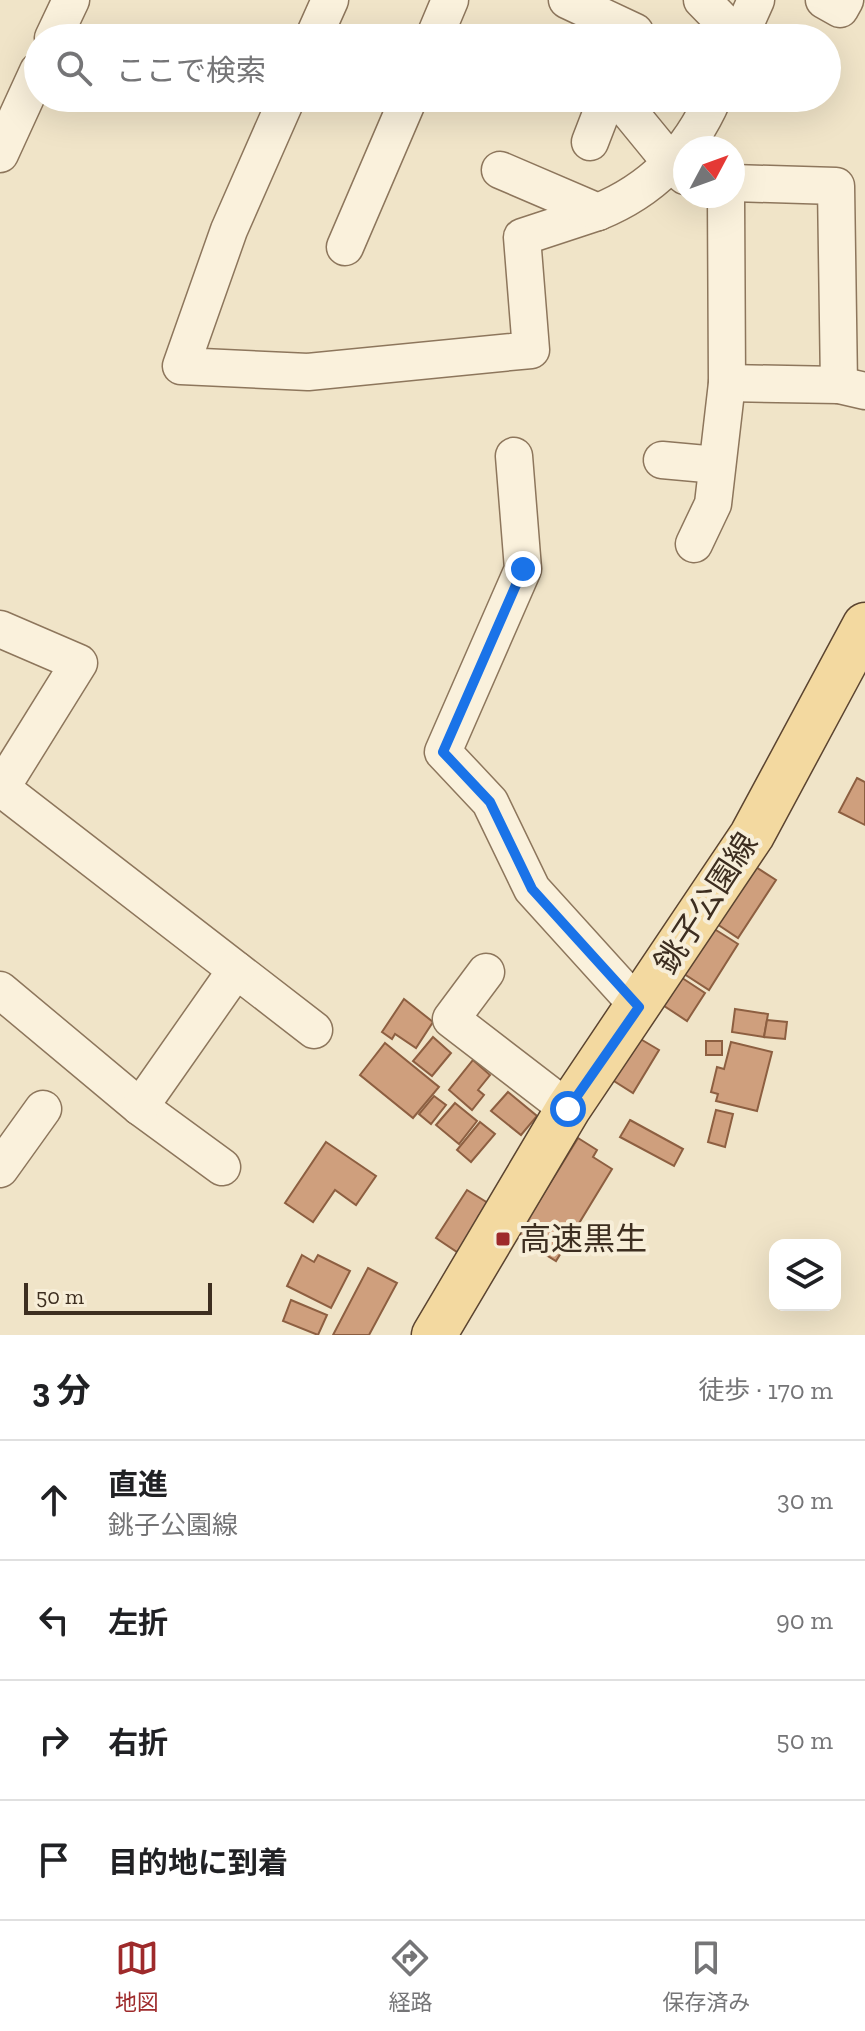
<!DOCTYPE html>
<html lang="ja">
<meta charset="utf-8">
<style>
body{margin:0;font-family:"Zilla Slab","Noto Sans JP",serif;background:#f6f6f6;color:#202124}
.controls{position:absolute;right:24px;bottom:24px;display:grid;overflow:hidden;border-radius:16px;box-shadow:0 8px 32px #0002}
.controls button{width:72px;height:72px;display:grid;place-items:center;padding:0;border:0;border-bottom:2px solid #e0e0e0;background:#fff;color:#202124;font:40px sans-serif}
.compass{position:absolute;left:673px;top:136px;width:72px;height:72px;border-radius:50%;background:#fff;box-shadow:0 8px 32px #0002;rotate:49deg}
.scale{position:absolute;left:24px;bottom:20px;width:188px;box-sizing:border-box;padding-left:8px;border:4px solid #3d2e20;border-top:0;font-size:22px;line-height:28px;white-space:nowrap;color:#3d2e20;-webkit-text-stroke:6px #f7eed8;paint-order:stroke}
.stop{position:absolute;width:24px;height:24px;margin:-18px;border:6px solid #1a73e8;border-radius:50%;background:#fff}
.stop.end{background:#1a73e8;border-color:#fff;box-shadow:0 2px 8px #0008}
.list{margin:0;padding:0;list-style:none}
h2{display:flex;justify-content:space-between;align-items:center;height:104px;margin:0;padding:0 32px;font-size:34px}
h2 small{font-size:26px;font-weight:400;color:#757577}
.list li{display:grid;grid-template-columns:52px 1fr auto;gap:24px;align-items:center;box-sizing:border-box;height:120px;padding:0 32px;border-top:2px solid #e0e0e0}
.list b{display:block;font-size:30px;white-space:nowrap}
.list p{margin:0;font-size:26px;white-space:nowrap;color:#757577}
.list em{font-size:26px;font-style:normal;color:#757577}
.icon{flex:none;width:44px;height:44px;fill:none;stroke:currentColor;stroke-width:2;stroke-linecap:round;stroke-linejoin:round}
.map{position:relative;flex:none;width:865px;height:1335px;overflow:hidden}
.search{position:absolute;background:#fff;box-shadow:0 8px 32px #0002;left:24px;right:24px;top:24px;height:88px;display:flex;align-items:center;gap:20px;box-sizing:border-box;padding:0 28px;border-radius:44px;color:#757577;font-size:30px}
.sheet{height:584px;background:#fff}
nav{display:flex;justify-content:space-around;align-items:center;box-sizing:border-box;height:112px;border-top:2px solid #e0e0e0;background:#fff;font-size:22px;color:#757577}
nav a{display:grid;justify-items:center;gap:4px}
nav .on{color:#9e2a2b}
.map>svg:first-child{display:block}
.building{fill:#cf9f7d;stroke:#8d5f41;stroke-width:2}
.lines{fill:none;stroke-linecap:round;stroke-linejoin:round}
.minor-casing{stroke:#8d765c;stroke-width:39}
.major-casing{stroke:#5b4430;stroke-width:47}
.minor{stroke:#faf1dc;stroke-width:36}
.major{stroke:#f3d9a0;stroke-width:44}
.route{stroke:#1a73e8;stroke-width:10}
.poi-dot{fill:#9e2a2b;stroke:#f7eed8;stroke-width:3}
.labels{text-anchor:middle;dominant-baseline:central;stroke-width:8;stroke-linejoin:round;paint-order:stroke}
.street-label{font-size:32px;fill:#3d2e20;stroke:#f7eed8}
.poi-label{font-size:32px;fill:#3d2e20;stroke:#f7eed8;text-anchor:start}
</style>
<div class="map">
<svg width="865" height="1335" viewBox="0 0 865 1335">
<rect width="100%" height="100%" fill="#f0e4c8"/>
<g class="building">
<polygon points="857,778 865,782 865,825 839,812"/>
<polygon points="748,862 776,880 738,938 711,920"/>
<polygon points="708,925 738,944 709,990 678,970"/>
<polygon points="673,972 705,993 687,1021 655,1000"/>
<polygon points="404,999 433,1022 416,1048 395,1034 392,1039 382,1032"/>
<polygon points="735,1009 768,1014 764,1037 732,1032"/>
<polygon points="767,1020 787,1022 785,1039 764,1037"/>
<polygon points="632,1034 659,1050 633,1093 606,1076"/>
<polygon points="433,1037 451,1053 432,1076 413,1061"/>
<rect x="706" y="1041" width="16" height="14"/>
<polygon points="731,1042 772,1052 757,1111 716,1101 718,1094 711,1092 717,1067 724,1069"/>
<polygon points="385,1043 439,1087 413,1118 360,1075"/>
<polygon points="473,1060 490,1075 478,1090 484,1095 472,1110 449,1090"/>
<polygon points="508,1092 537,1116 521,1135 491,1111"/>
<polygon points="434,1096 446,1105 431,1124 419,1114"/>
<polygon points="455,1103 477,1121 459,1144 436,1125"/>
<polygon points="716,1110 733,1114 725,1147 708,1142"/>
<polygon points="630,1120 683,1149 674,1166 620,1137"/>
<polygon points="480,1122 495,1134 471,1162 457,1150"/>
<polygon points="578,1138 597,1150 593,1157 612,1169 556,1261 517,1237"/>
<polygon points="326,1142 376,1176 356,1205 335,1190 313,1222 285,1203"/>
<polygon points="467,1190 488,1203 478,1217 482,1219 460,1254 436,1238"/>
<polygon points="302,1255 314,1262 318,1255 350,1271 331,1308 287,1286"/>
<polygon points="368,1268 397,1283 369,1335 333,1335"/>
<polygon points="291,1300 327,1315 318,1335 283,1321"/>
</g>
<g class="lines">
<defs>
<g id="minor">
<polyline points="567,0 635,32"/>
<polyline points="702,0 739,38"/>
<polyline points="824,0 840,9 845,0"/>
<polyline points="53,38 71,0"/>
<polyline points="313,38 330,0"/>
<polyline points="434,38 450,0"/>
<polyline points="739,38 756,0"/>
<polyline points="287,98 229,230 181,366 308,372 531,350 522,237 598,212"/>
<polyline points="618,98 672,164 685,176"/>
<polyline points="590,142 607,98"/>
<polyline points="0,154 38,71"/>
<path d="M500,170L598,212C652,190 690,151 713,98"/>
<polyline points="733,183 836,186 839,385"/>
<polyline points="345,247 409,98"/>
<polyline points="727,383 839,385 865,391"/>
<polyline points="514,456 523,569 443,752 490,802 532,889 639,1007"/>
<polyline points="662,460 717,465"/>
<polyline points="694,544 713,504 727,383 726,196"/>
<polyline points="0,629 79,663 0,790"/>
<polyline points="1,788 314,1030"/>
<polyline points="486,972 451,1019 568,1109"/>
<polyline points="0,990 140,1107 222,1167"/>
<polyline points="140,1107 236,970"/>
<polyline points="0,1169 43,1109"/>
</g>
<polyline id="major" points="434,1335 568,1109 752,835 865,625"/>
</defs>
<use href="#minor" class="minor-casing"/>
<use href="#major" class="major-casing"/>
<use href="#minor" class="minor"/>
<use href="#major" class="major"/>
</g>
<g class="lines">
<polyline class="route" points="523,569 443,752 490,802 532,889 639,1007 568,1109"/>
</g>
<rect class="poi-dot" x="495" y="1231" width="16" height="16" rx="4"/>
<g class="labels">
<g class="street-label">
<text transform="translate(706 903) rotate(-57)">銚子公園線</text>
</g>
<g class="poi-label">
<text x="519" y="1239">高速黒生</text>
</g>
</g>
</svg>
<div class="controls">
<button><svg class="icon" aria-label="layers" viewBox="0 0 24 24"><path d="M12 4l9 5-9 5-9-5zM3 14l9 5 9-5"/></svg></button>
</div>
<svg class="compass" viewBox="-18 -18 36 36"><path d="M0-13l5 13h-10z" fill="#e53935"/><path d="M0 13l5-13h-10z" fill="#757577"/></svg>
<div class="scale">50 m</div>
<div class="stop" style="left:568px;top:1109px"></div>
<div class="stop end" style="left:523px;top:569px"></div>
<div class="search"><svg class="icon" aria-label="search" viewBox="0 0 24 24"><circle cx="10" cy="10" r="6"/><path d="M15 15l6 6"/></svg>ここで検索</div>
</div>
<section class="sheet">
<h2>3 分<small>徒歩 · 170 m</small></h2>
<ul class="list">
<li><svg class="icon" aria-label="ahead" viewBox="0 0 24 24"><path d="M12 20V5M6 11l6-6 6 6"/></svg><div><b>直進</b><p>銚子公園線</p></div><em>30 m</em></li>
<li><svg class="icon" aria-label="left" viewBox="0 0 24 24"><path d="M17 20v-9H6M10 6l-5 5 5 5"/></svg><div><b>左折</b></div><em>90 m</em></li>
<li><svg class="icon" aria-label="right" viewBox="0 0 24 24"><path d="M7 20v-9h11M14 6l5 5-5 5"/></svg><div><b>右折</b></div><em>50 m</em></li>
<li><svg class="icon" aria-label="arrive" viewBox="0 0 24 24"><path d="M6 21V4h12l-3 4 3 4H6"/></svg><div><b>目的地に到着</b></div></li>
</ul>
</section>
<nav>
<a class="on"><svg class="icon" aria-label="map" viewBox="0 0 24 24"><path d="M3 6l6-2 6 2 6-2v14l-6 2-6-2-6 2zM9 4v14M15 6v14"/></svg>地図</a>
<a><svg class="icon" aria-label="directions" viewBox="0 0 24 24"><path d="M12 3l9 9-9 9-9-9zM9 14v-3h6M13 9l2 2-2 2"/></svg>経路</a>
<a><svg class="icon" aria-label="saved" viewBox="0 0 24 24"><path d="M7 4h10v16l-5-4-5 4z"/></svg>保存済み</a>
</nav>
